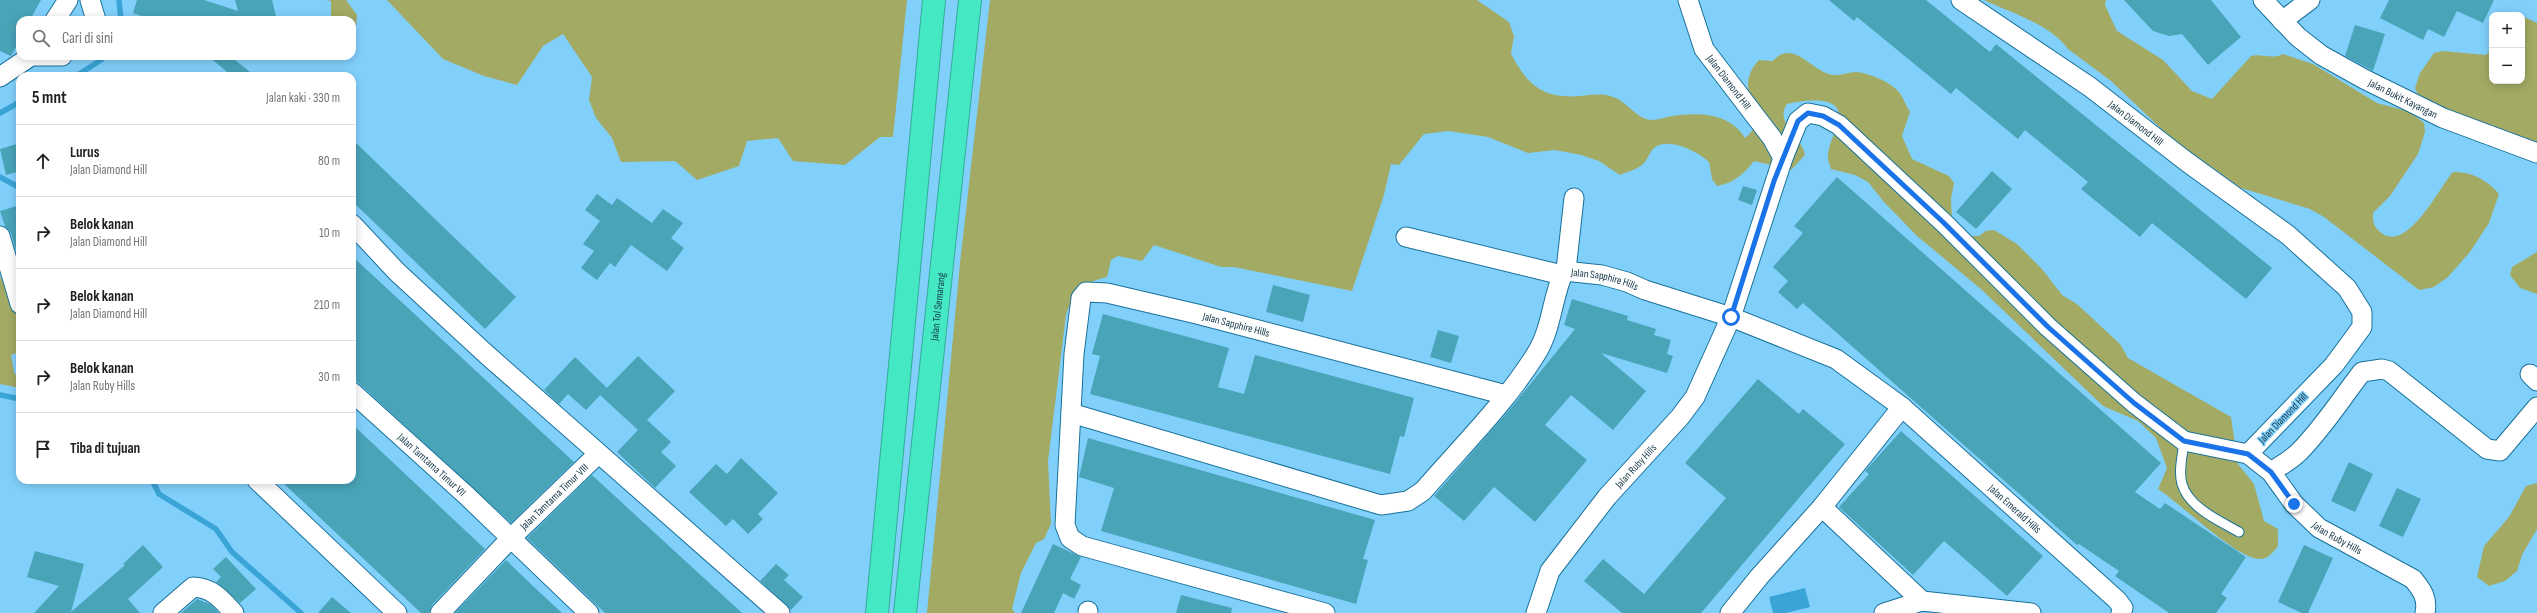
<!DOCTYPE html>
<html lang="id">
<meta charset="utf-8">
<style>
body{margin:0;font-family:"Sofia Sans Condensed",sans-serif;background:#f6f6f6;color:#202124}
.controls{position:absolute;right:12px;top:12px;display:grid;overflow:hidden;border-radius:8px;box-shadow:0 2px 10px #0003}
.controls button{width:36px;height:36px;display:grid;place-items:center;padding:0;border:0;border-bottom:1px solid #e0e0e0;background:#fff;color:#202124;font:20px sans-serif}
.stop{position:absolute;width:12px;height:12px;margin:-9px;border:3px solid #1a73e8;border-radius:50%;background:#fff}
.stop.end{background:#1a73e8;border-color:#fff;box-shadow:0 1px 4px #0008}
.list{margin:0;padding:0;list-style:none}
h2{display:flex;justify-content:space-between;align-items:center;height:52px;margin:0;padding:0 16px;font-size:17px}
h2 small{font-size:13px;font-weight:400;color:#757577}
.list li{display:grid;grid-template-columns:26px 1fr auto;gap:12px;align-items:center;box-sizing:border-box;height:72px;padding:0 16px;border-top:1px solid #e0e0e0}
.list b{display:block;font-size:15px;white-space:nowrap}
.list p{margin:0;font-size:13px;white-space:nowrap;color:#757577}
.list em{font-size:13px;font-style:normal;color:#757577}
.icon{flex:none;width:22px;height:22px;fill:none;stroke:currentColor;stroke-width:2;stroke-linecap:round;stroke-linejoin:round}
.map{position:relative;flex:none;width:2537px;height:613px;overflow:hidden}
.search{position:absolute;background:#fff;box-shadow:0 2px 10px #0003;left:16px;top:16px;width:340px;height:44px;display:flex;align-items:center;gap:10px;box-sizing:border-box;padding:0 14px;border-radius:12px;color:#757577;font-size:15px}
.panel{position:absolute;background:#fff;box-shadow:0 2px 10px #0003;left:16px;top:72px;width:340px;height:412px;border-radius:12px}
.map>svg:first-child{display:block}
.green{fill:#a3aa64}
.water{fill:#3ba4d7}
.lines{fill:none;stroke-linecap:round;stroke-linejoin:round}
.stream{stroke:#3ba4d7;stroke-width:5.5}
.building{fill:#49a4b8}
.lane-casing{stroke:#197198;stroke-width:11}
.street-casing{stroke:#197198;stroke-width:21}
.highway-casing{stroke:#34ab98;stroke-width:24}
.lane{stroke:#fff;stroke-width:9}
.street{stroke:#fff;stroke-width:19}
.highway{stroke:#44e9c3;stroke-width:22}
.route{stroke:#1a73e8;stroke-width:5}
.labels{text-anchor:middle;dominant-baseline:central;stroke-width:3;stroke-linejoin:round;paint-order:stroke}
.street-label{font-size:11px;fill:#153748;stroke:#81d0fc}
</style>
<div class="map">
<svg width="2537" height="613" viewBox="0 0 2537 613">
<rect width="100%" height="100%" fill="#81d0fc"/>
<g class="green">
<polygon points="326,0 346,0 357,15 356,27 352,26 352,20 331,20 331,1"/>
<polygon points="387,0 907,0 893,137 880,137 845,165 793,161 778,138 747,141 739,166 697,180 675,161 621,162 612,138 596,118 589,100 592,77 563,34 543,46 517,85 484,76 443,59"/>
<path d="M990,0H1477L1509,22L1514,36L1511,54C1528,86 1543,99 1580,96C1590,95 1603,93 1613,97C1627,101 1636,119 1651,120C1659,120 1665,117 1672,116C1699,112 1730,113 1745,138C1773,117 1729,92 1759,60L1773,61C1792,38 1812,71 1832,75C1840,76 1849,72 1856,72C1869,73 1890,82 1898,91C1903,96 1906,106 1910,112L1902,136L1912,159L1949,176L1954,183L1951,199L1952,219L1958,225L1971,236H1979L1986,231L1994,230L2017,244L2042,269L2062,295L2077,304L2120,344L2128,358L2231,417L2238,464L2254,484L2264,521L2278,529V546C2273,553 2267,560 2258,559C2234,556 2181,504 2158,489L2167,468L2156,438L2138,421L2103,406L1982,290L1917,236L1884,202L1868,182L1855,175L1831,169C1830,165 1827,159 1828,154C1829,143 1836,132 1838,121C1845,93 1801,101 1787,104C1774,123 1801,134 1805,155L1791,170L1754,161C1745,173 1732,184 1717,186L1712,179L1709,162C1699,152 1666,135 1653,149C1650,152 1648,158 1645,162C1639,169 1629,171 1620,175L1599,161L1581,155L1555,150L1528,153L1488,137L1449,131L1424,134L1399,165L1391,164L1384,195L1352,291L1234,267H1221L1154,245L1142,261L1118,256L1111,260L1107,277C1080,284 1075,289 1066,315L1048,461L1051,524L1044,539L1036,543L1021,573L1012,609L1015,613H927L960,263Z"/>
<path d="M1984,0H2106L2105,5L2117,31L2163,60L2192,91L2212,99L2251,56C2262,53 2272,60 2283,54L2313,64L2377,103L2410,112L2424,123L2425,132L2418,154L2390,196L2373,213C2373,220 2373,225 2378,230C2405,259 2440,186 2453,172C2470,171 2488,180 2499,194L2489,223L2470,252L2448,277L2434,287L2419,290L2324,217L2310,209L2241,188L2171,138L2111,81L2068,49C2050,24 2011,13 1984,0Z"/>
<polygon points="2522,16 2537,23 2537,142 2467,119 2418,95 2415,88 2420,73 2434,53 2443,51 2486,55 2492,49 2492,81 2522,81"/>
<polygon points="2537,252 2537,294 2520,288 2510,275 2512,267"/>
<polygon points="0,276 20,323 20,352 11,355 14,372 20,383 20,388 0,384"/>
<polygon points="2537,483 2537,529 2522,555 2517,571 2505,581 2489,586 2477,577 2484,546 2509,517 2526,486"/>
</g>
<polygon class="water" points="1805,588 1810,607 1786,613 1773,613 1769,597"/>
<g class="lines">
<g class="stream">
<polyline points="119,0 121,20"/>
<polyline points="76,76 101,60 104,56"/>
<polyline points="0,113 20,102"/>
<polyline points="0,177 20,188"/>
<polyline points="0,395 20,399"/>
<polyline points="152,480 159,494 216,529 232,552 301,613"/>
</g>
</g>
<g class="building">
<polygon points="0,0 41,0 30,20 20,20 20,40 11,56 0,51"/>
<polygon points="137,0 204,0 238,11 235,0 272,0 277,20 153,20 133,13"/>
<polygon points="1829,0 1926,0 1990,52 1996,44 2272,268 2246,299 2152,223 2140,237 2081,189 2088,182 2025,130 2018,139 1956,88 1951,94 1857,17 1854,21"/>
<polygon points="2124,0 2211,0 2241,37 2208,65 2182,34 2169,36 2153,31"/>
<polygon points="2389,0 2494,0 2483,23 2457,11 2444,37 2428,29 2423,40 2380,18"/>
<polygon points="2355,25 2385,34 2373,71 2345,56"/>
<polygon points="208,56 230,56 255,76 232,76"/>
<polygon points="352,139 516,297 485,329 352,201"/>
<polygon points="20,143 20,171 6,175 0,149"/>
<polygon points="1992,171 2012,189 1976,229 1956,212"/>
<polygon points="1837,177 2161,463 2135,492 2160,509 2165,503 2246,557 2221,594 2227,598 2216,613 2169,613 2115,576 2119,571 2079,544 2077,545 1803,303 1797,309 1778,292 1788,281 1773,267 1803,233 1794,226"/>
<polygon points="1743,186 1757,190 1752,205 1738,200"/>
<polygon points="597,194 612,205 617,198 652,223 663,209 683,223 671,238 684,248 667,271 631,245 615,267 610,263 597,280 581,268 594,251 583,244 600,221 585,210"/>
<polygon points="20,205 20,265 11,233 5,226 0,211"/>
<polygon points="352,256 574,462 511,523 352,377"/>
<polygon points="1273,285 1310,295 1303,322 1266,312"/>
<polygon points="1572,299 1628,316 1627,320 1656,329 1654,335 1671,340 1667,354 1673,356 1667,373 1601,353 1646,391 1613,430 1571,395 1545,425 1587,460 1535,522 1494,487 1464,521 1434,496 1505,415 1575,329 1564,325"/>
<polygon points="1103,314 1229,348 1218,387 1244,394 1255,355 1414,398 1404,437 1400,436 1390,474 1090,394 1100,356 1092,354"/>
<polygon points="1438,330 1459,336 1451,363 1430,357"/>
<polygon points="638,356 675,391 647,420 671,442 661,452 676,466 655,488 617,452 638,430 600,395"/>
<polygon points="575,357 607,388 586,410 568,394 559,404 544,390"/>
<polygon points="1758,379 1799,414 1803,409 1845,444 1701,613 1622,613 1584,581 1603,559 1644,594 1726,498 1685,463"/>
<polygon points="352,424 485,549 432,605 429,613 421,613 280,480 352,480"/>
<polygon points="1901,431 2043,556 2007,596 1944,541 1913,575 1839,507 1869,474 1865,471"/>
<polygon points="1088,438 1375,520 1363,559 1368,560 1356,604 1101,531 1114,488 1079,477"/>
<polygon points="741,458 778,493 758,514 763,519 748,534 733,519 726,526 689,492 716,464 727,474"/>
<polygon points="2349,462 2373,474 2355,512 2331,501"/>
<polygon points="592,475 656,534 742,613 605,613 527,538"/>
<polygon points="2397,488 2421,499 2403,537 2379,526"/>
<polygon points="1053,544 1081,557 1070,579 1081,585 1074,599 1063,593 1054,613 1021,613"/>
<polygon points="143,545 163,567 128,599 140,613 34,613 59,586 27,577 35,551 84,564 71,612 125,565 123,564"/>
<polygon points="2304,545 2333,558 2308,613 2302,613 2278,602"/>
<polygon points="226,557 256,589 240,603 216,582 221,577 213,569"/>
<polygon points="506,560 534,587 562,613 455,613"/>
<polygon points="776,564 789,575 784,580 803,597 791,610 760,581"/>
<polygon points="1181,595 1232,608 1231,613 1176,613"/>
<polygon points="332,597 351,613 318,613"/>
<polygon points="197,599 210,604 219,613 181,613"/>
</g>
<g class="lines">
<defs>
<path id="lane" d="M2184,441C2183,454 2178,471 2182,484C2189,508 2220,521 2239,532"/>
<g id="street">
<polyline points="90,0 96,20"/>
<path id="s1" d="M1688,0L1704,49L1772,138L1783,158"/>
<path id="s2" d="M1961,0L2090,87L2187,162L2288,235L2347,288L2362,312V327L2334,365L2248,454"/>
<path id="s3" d="M2263,0L2298,37L2321,55L2364,79L2443,118L2537,153"/>
<polyline points="55,20 68,0"/>
<polyline points="2282,21 2310,0"/>
<polyline points="31,56 62,56"/>
<polyline points="0,77 31,56"/>
<polyline points="352,224 397,272 486,354 780,613"/>
<polyline points="0,236 20,304"/>
<polyline points="1406,237 1562,275"/>
<polyline points="1566,270 1574,198"/>
<polyline points="2530,374 2537,381"/>
<path id="s4" d="M352,392L467,496L589,613"/>
<path id="s5" d="M1071,413L1381,505L1408,501L1423,491C1461,447 1505,404 1536,354C1552,329 1552,297 1564,271L1602,275L1627,282L1645,290L1731,317L1836,359L1902,407L2117,600L2123,608L2121,613"/>
<path d="M2271,472C2280,466 2291,460 2299,452C2323,428 2341,399 2362,372L2382,369L2389,371L2487,449L2500,451L2537,407"/>
<polyline points="257,480 397,613"/>
<polyline points="1822,507 1922,601"/>
<polyline points="1088,611 1088,613"/>
<path d="M163,613L193,587C213,588 221,599 234,613"/>
<path id="s6" d="M440,613L510,539L598,454"/>
<path id="s7" d="M1325,613L1082,546L1070,538L1065,525L1074,354L1081,298L1086,292L1107,293L1197,314L1506,395"/>
<path id="s8" d="M1536,613L1550,571L1607,497L1680,417L1695,397L1731,317L1783,158L1798,121L1808,113L1823,116L1839,125L1944,223L2048,327L2134,403L2184,441L2248,454L2271,472L2294,504L2319,528L2413,579C2422,590 2428,598 2425,613"/>
<polyline points="1730,613 1759,577 1822,507 1902,407"/>
<polyline points="1884,613 1922,601 2031,613"/>
</g>
<g id="highway">
<polyline points="877,613 934,0"/>
<path id="s9" d="M905,613L970,0"/>
</g>
</defs>
<use href="#lane" class="lane-casing"/>
<use href="#street" class="street-casing"/>
<use href="#highway" class="highway-casing"/>
<use href="#lane" class="lane"/>
<use href="#street" class="street"/>
<use href="#highway" class="highway"/>
</g>
<g class="lines">
<polyline class="route" points="1731,317 1774,181 1798,121 1808,113 1823,116 1839,125 1944,223 2048,327 2134,403 2184,441 2248,454 2271,472 2294,504"/>
</g>
<g class="labels">
<g class="street-label">
<text stroke="none"><textPath href="#s1" startOffset="93">Jalan Diamond Hill</textPath></text>
<text stroke="none"><textPath href="#s3" startOffset="173">Jalan Bukit Kayangan</textPath></text>
<text stroke="none"><textPath href="#s2" startOffset="214">Jalan Diamond Hill</textPath></text>
<text stroke="none"><textPath href="#s5" startOffset="676">Jalan Sapphire Hills</textPath></text>
<text stroke="none"><textPath href="#s9" startOffset="308">Jalan Tol Semarang</textPath></text>
<text stroke="none"><textPath href="#s7" startOffset="670">Jalan Sapphire Hills</textPath></text>
<text transform="translate(2283 418) rotate(-46)">Jalan Diamond Hill</text>
<text stroke="none"><textPath href="#s4" startOffset="108">Jalan Tamtama Timur VII</textPath></text>
<text stroke="none"><textPath href="#s8" startOffset="180">Jalan Ruby Hills</textPath></text>
<text stroke="none"><textPath href="#s6" startOffset="163">Jalan Tamtama Timur VIII</textPath></text>
<text stroke="none"><textPath href="#s5" startOffset="1155">Jalan Emerald Hills</textPath></text>
<text stroke="none"><textPath href="#s8" startOffset="1270">Jalan Ruby Hills</textPath></text>
</g>
</g>
</svg>
<div class="controls">
<button>+</button>
<button>−</button>
</div>
<div class="stop" style="left:1731px;top:317px"></div>
<div class="stop end" style="left:2294px;top:504px"></div>
<div class="search"><svg class="icon" aria-label="search" viewBox="0 0 24 24"><circle cx="10" cy="10" r="6"/><path d="M15 15l6 6"/></svg>Cari di sini</div>
<section class="panel">
<h2>5 mnt<small>Jalan kaki · 330 m</small></h2>
<ul class="list">
<li><svg class="icon" aria-label="ahead" viewBox="0 0 24 24"><path d="M12 20V5M6 11l6-6 6 6"/></svg><div><b>Lurus</b><p>Jalan Diamond Hill</p></div><em>80 m</em></li>
<li><svg class="icon" aria-label="right" viewBox="0 0 24 24"><path d="M7 20v-9h11M14 6l5 5-5 5"/></svg><div><b>Belok kanan</b><p>Jalan Diamond Hill</p></div><em>10 m</em></li>
<li><svg class="icon" aria-label="right" viewBox="0 0 24 24"><path d="M7 20v-9h11M14 6l5 5-5 5"/></svg><div><b>Belok kanan</b><p>Jalan Diamond Hill</p></div><em>210 m</em></li>
<li><svg class="icon" aria-label="right" viewBox="0 0 24 24"><path d="M7 20v-9h11M14 6l5 5-5 5"/></svg><div><b>Belok kanan</b><p>Jalan Ruby Hills</p></div><em>30 m</em></li>
<li><svg class="icon" aria-label="arrive" viewBox="0 0 24 24"><path d="M6 21V4h12l-3 4 3 4H6"/></svg><div><b>Tiba di tujuan</b></div></li>
</ul>
</section>
</div>
